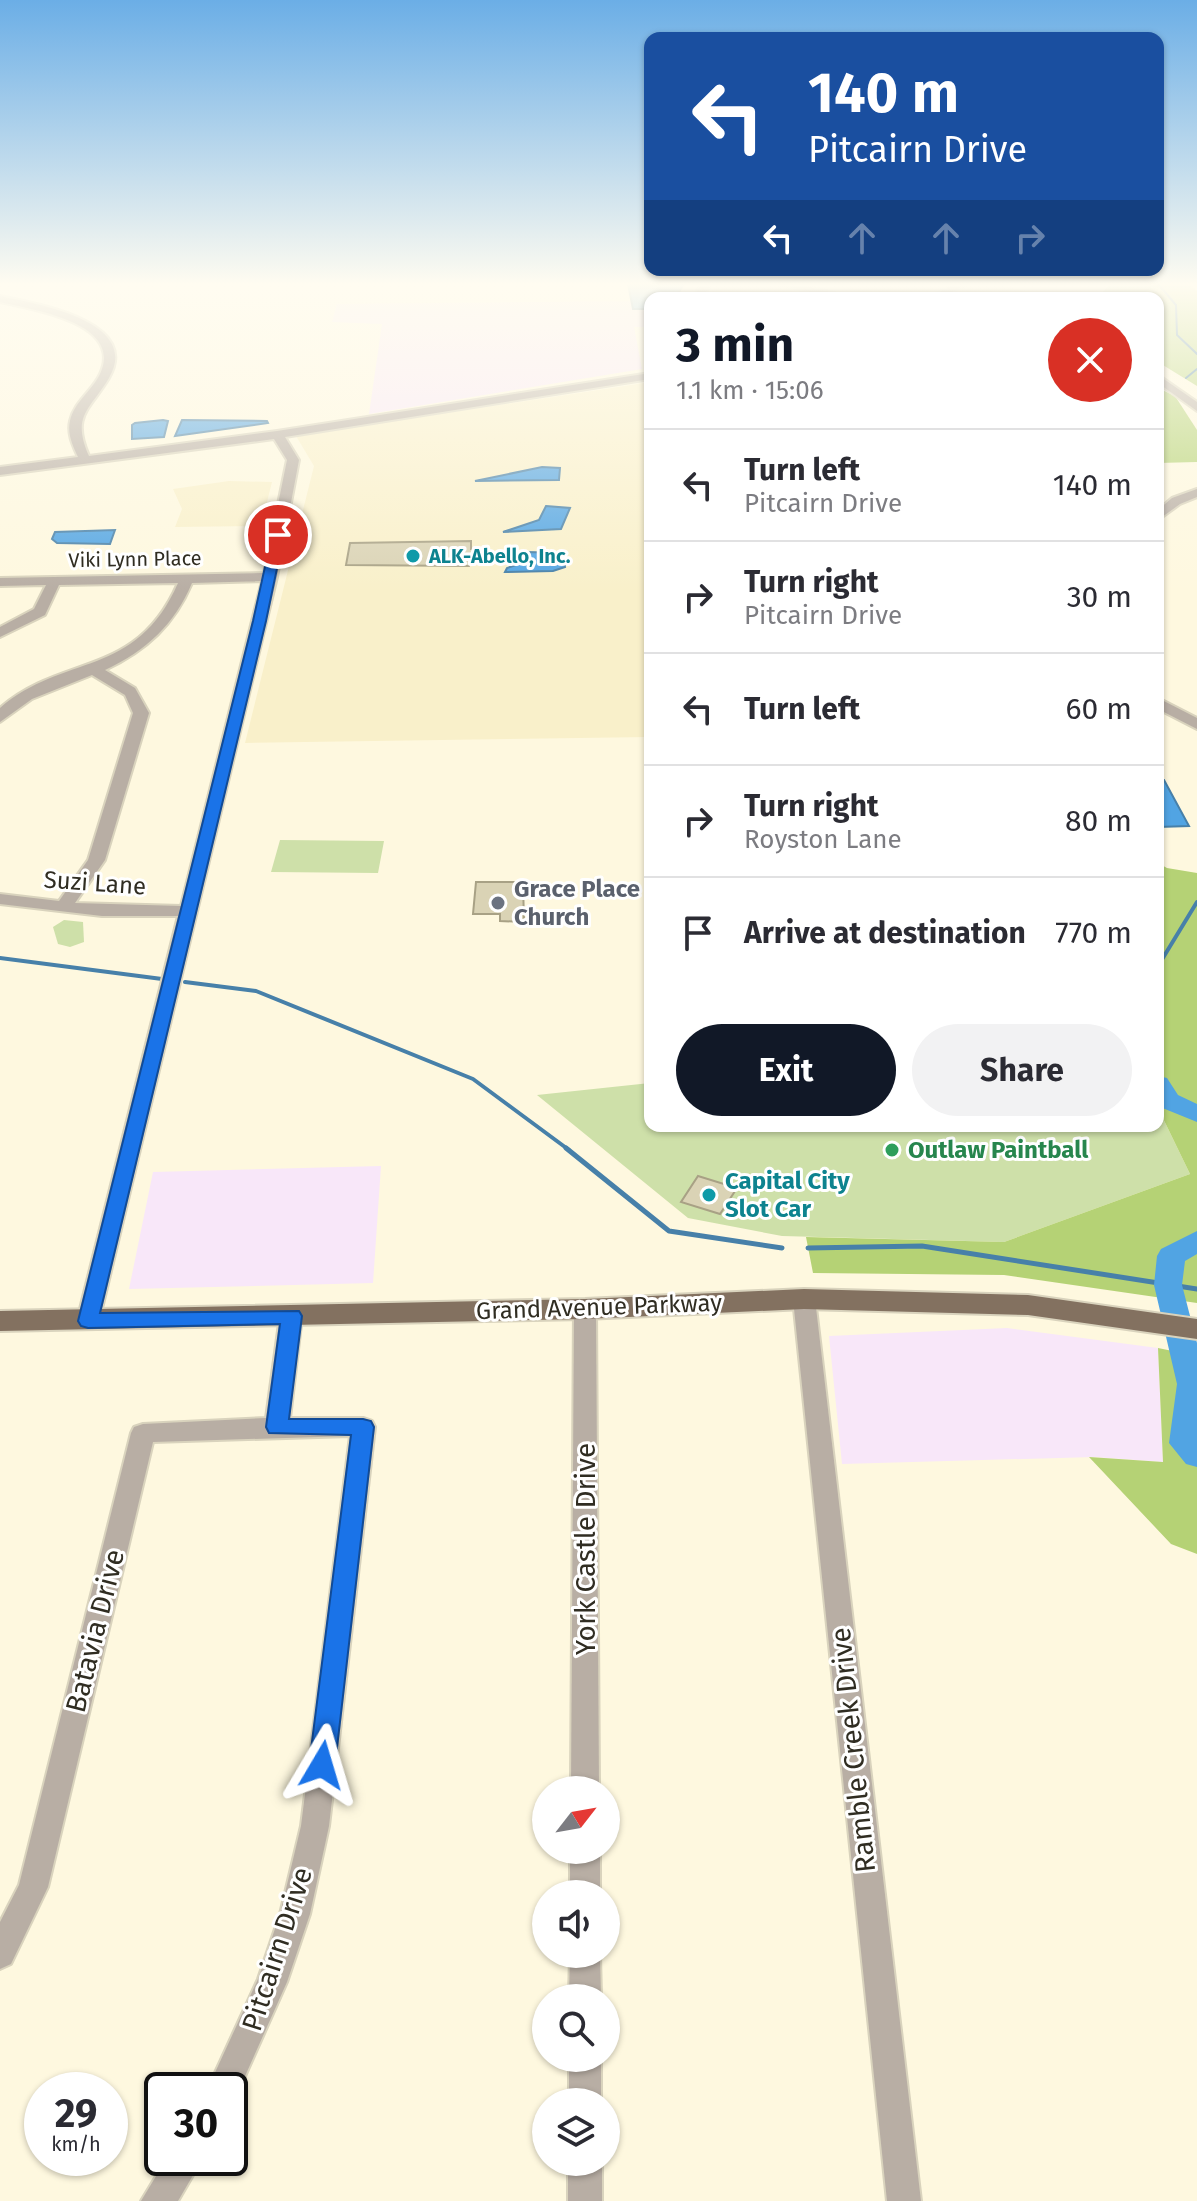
<!DOCTYPE html>
<html lang="en">
<head>
<meta charset="utf-8">
<style>
  :root { --surface:#fff; --page:#f2f2f3; --text:#2b2b33; --muted:#7c7c81; --line:#e1e1e2; --accent:#111827 }
  body { margin:0; font-family:"Fira Sans",sans-serif; background:var(--page); color:var(--text); height:100vh; display:flex; flex-direction:column; font-size:30px; white-space:nowrap }
  * { box-sizing:border-box; margin:0 }
  p { font-size:26px; color:var(--muted) }
  .icon { flex:none; width:44px; height:44px; fill:none; stroke:currentColor; stroke-width:2; stroke-linecap:round; stroke-linejoin:round }
  .map { position:relative; flex:1; overflow:hidden }
  .drawer { position:absolute; left:644px; top:292px; width:520px; height:840px; display:flex; flex-direction:column; background:var(--surface); border-radius:16px; box-shadow:0 2px 6px #0004 }
  .drawer>* { flex:none }
  .hud { position:absolute; left:644px; top:32px; width:520px; height:244px; border-radius:16px; box-shadow:0 2px 6px #0004; background:#1a4fa0; color:#fff; overflow:hidden }
  .needle { width:52px; rotate:59deg }
  .tools { position:absolute; left:532px; top:1776px; display:grid; gap:16px }
  .tools a { display:grid; place-items:center; width:88px; height:88px; border-radius:50%; background:var(--surface); box-shadow:0 2px 6px #0004; font-size:40px }
  .speed { position:absolute; left:24px; top:2072px; display:flex; gap:16px; font-size:40px; font-weight:700; text-align:center }
  .speed>* { display:grid; place-content:center; width:104px; height:104px; border-radius:50%; background:var(--surface); box-shadow:0 2px 6px #0004; line-height:1 }
  .speed small { font-size:20px; font-weight:400 }
  .speed .limit { border:4px solid #111; border-radius:12px; background:#fff; color:#111 }
  .pin { position:absolute; display:grid; place-items:center; width:68px; height:68px; color:#fff; margin:-34px; border:4px solid #fff; border-radius:50%; box-shadow:0 2px 8px #0007 }
  .me { position:absolute; width:88px; margin:-44px; rotate:7deg; stroke-linejoin:round; filter:drop-shadow(0 0 6px #0008) }
  .turn { display:flex; align-items:center; gap:28px; height:168px; padding:0 32px; font-size:36px }
  .turn .icon { width:104px; height:104px; stroke-width:2.5 }
  .turn b { display:block; font-size:56px; line-height:68px }
  .lanes { display:flex; align-items:center; height:76px; padding:0 32px; background:#0003; justify-content:center; gap:40px; direction:ltr }
  .lanes .off { opacity:.35 }
  .round { display:grid; place-items:center; flex:none; width:84px; height:84px; border-radius:42px; background:var(--page) }
  .head { display:flex; align-items:center; justify-content:space-between; height:136px; padding:0 32px }
  h1 { font-size:48px; font-weight:700; line-height:60px; color:var(--accent) }
  .action { display:flex; gap:16px; margin-top:auto; padding:16px 32px }
  .action a { flex:1; height:92px; border-radius:48px; background:var(--accent); color:#fff; font-size:32px; font-weight:700; line-height:92px; text-align:center }
  .action a+a { background:var(--page); color:var(--text) }
  ul { padding:0; list-style:none }
  li { display:flex; align-items:center; gap:24px; height:112px; padding:0 32px; border-top:2px solid var(--line) }
  li div { flex:1 }
  li b { display:block; font-size:30px }
  li em { font-style:normal }
  .map>svg:first-child { display:block }
  .commercial { fill:#f8e7f9 }
  .built { fill:#f9f0ca }
  .green { fill:#cee0a9 }
  .forest { fill:#b5d275 }
  .water { fill:#51a4e3; stroke:#4780a9; stroke-width:2 }
  .lines { fill:none; stroke-linecap:round; stroke-linejoin:round }
  .stream-far2 { stroke:#4780a9; stroke-width:2 }
  .stream-far1 { stroke:#4780a9; stroke-width:4 }
  .stream { stroke:#4780a9; stroke-width:5 }
  .river { fill:#51a4e3; fill-rule:evenodd }
  .building { fill:#dad3b5; stroke:#a8a185; stroke-width:2 }
  .minor-casing { stroke:#d9d3bd; stroke-width:4 }
  .major-casing { stroke:#d9d3bd; stroke-width:4 }
  .minor { fill:#b8aea4; fill-rule:evenodd }
  .major { fill:#837160; fill-rule:evenodd }
  .route { fill:#1a73e8; stroke:#114b97; stroke-width:2 }
  .culture-dot { fill:#0f9aa8; stroke:#fff; stroke-width:3 }
  .worship-dot { fill:#6b7280; stroke:#fff; stroke-width:3 }
  .leisure-dot { fill:#2e9e5b; stroke:#fff; stroke-width:3 }
  .labels { text-anchor:middle; dominant-baseline:central; stroke-width:6; stroke-linejoin:round; paint-order:stroke }
  .far-culture-label { font-size:20px; font-weight:bold; fill:#0d838f; stroke:#fff; text-anchor:start }
  .far-street-label { font-size:20px; fill:#302d22; stroke:#fff }
  .street-label { font-size:24px; fill:#302d22; stroke:#fff }
  .worship-label { font-size:24px; font-weight:bold; fill:#5b616d; stroke:#fff; text-anchor:start }
  .leisure-label { font-size:24px; font-weight:bold; fill:#27864d; stroke:#fff; text-anchor:start }
  .culture-label { font-size:24px; font-weight:bold; fill:#0d838f; stroke:#fff; text-anchor:start }
  .near-street-label { font-size:28px; fill:#302d22; stroke:#fff }
</style>
</head>
<body>
<div class="map">
<svg width="1197" height="2201" viewBox="0 0 1197 2201">
  <rect width="100%" height="100%" fill="#fef8df"/>
  <!-- commercial -->
  <g class="commercial">
    <path d="M631 301 633 309 650 308V327H634L642 369 369 414 382 324 332 322 337 304Z"/>
    <path d="M381 1166 373 1283 129 1289 153 1172Z"/>
    <path d="M1007 1328 1158 1348 1163 1462 1094 1457 842 1464 829 1336Z"/>
  </g>
  <!-- built -->
  <g class="built">
    <path d="M717 284H772L836 298H709Z"/>
    <path d="M823 284H992L1063 298H890Z"/>
    <path d="M650 382V737L245 743 314 466 296 436Z"/>
    <path d="M229 481 272 482 261 526 175 527 182 509 173 489Z"/>
  </g>
  <!-- green -->
  <g class="green">
    <path d="M280 840 384 841 378 873 271 872Z"/>
    <path d="M64 920 83 922 84 942 70 947 58 944 53 927Z"/>
    <path d="M650 1083V1126H1158V1108L1190 1174 1004 1242 782 1236 688 1218 537 1095Z"/>
  </g>
  <!-- forest -->
  <g class="forest">
    <path d="M1110 284H1188L1197 291V386L1158 362V298H1098Z"/>
    <path d="M1158 388 1175 396 1197 430V462L1158 463Z"/>
    <path d="M1158 863 1167 868 1197 873V1303L1004 1275 813 1273 806 1237 1004 1242 1190 1174 1158 1108Z"/>
    <path d="M1158 1348 1197 1356V1554L1171 1544 1089 1457 1163 1462Z"/>
  </g>
  <!-- water -->
  <g class="water">
    <path d="M628 284H684L675 298H650V309H633Z"/>
    <path d="M163 420 168 421 164 437 132 439V425L135 423Z"/>
    <path d="M182 420 267 421 268 423 175 436Z"/>
    <path d="M542 467 560 468 559 480 475 481Z"/>
    <path d="M546 506 570 508 561 529 503 532 539 520Z"/>
    <path d="M115 530 110 544 57 543 52 539 55 532Z"/>
    <path d="M527 552 563 553 565 567 553 571 505 572 507 568 528 561 530 555Z"/>
    <path d="M1158 780H1164L1189 826 1158 827Z"/>
  </g>
  <g class="lines">
    <!-- stream-far2 -->
    <g class="stream-far2">
      <path d="M1158 284 1176 305 1177 335 1197 354"/>
      <path d="M1186 378 1197 369"/>
    </g>
    <!-- stream-far1 -->
    <g class="stream-far1">
      <path d="M0 958 162 979"/>
      <path d="M1158 966 1197 902"/>
      <path d="M185 982 256 991 473 1079 569 1150"/>
    </g>
    <!-- stream -->
    <g class="stream">
      <path d="M566 1148 669 1231 782 1248"/>
      <path d="M808 1248 922 1246 1197 1289"/>
    </g>
    <!-- river -->
    <g class="river">
      <path d="M1158 1076 1167 1078 1178 1095 1197 1104V1122L1160 1107Z"/>
      <path d="M1197 1231V1254L1185 1261 1182 1285 1197 1343V1467L1186 1464 1169 1443 1177 1384 1154 1285 1157 1256 1161 1249Z"/>
    </g>
  </g>
  <!-- building -->
  <g class="building">
    <path d="M471 541V549H478L477 563H470L469 566 346 565 350 543Z"/>
    <path d="M476 882H523L524 922 500 921V914H473Z"/>
    <path d="M698 1176 737 1188 720 1214 681 1202Z"/>
  </g>
  <g class="lines">
    <defs>
      <g id="minor">
        <path d="M701 284H711L703 298H693Z"/>
        <path d="M778 284H797L854 298H835Z"/>
        <path d="M954 284H966L942 298H929Z"/>
        <path d="M0 296C37 304 142 321 109 378 90 410 71 415 89 456L277 431 650 373V379L285 437 299 460 277 577 99 1321 96 1327H80L77 1321 178 916H102L0 904V894L59 901 88 860 133 713 125 695 92 675 32 699 0 722V708C63 653 136 679 178 583L59 585 45 615 0 637V627L34 609 46 585 0 586V578L264 573 287 460 274 439 0 475V467L78 457C73 446 67 434 70 421 74 402 92 391 100 374 124 323 34 310 0 302ZM262 581 181 906 75 903 105 860 149 713 135 688 105 670C147 650 174 625 192 583Z"/>
        <path d="M1158 375 1197 402V411L1158 383Z"/>
        <path d="M1197 489V497L1180 504 1158 520V510L1172 498Z"/>
        <path d="M1158 698 1197 718V729L1158 709Z"/>
        <path d="M804 1291 812 1293 815 1299 921 2201H887L793 1299 796 1293Z"/>
        <path d="M585 1301 593 1303 596 1309 599 1790H571L574 1309 577 1303Z"/>
        <path d="M291 1308 299 1310 302 1316 290 1418H363L372 1421 375 1427 329 1826 310 1914 287 1982 234 2101 230 2103V2090H207L258 1979 280 1914 301 1826 350 1436 153 1442 48 1887 11 1964 0 1969V1922L19 1885 131 1433 134 1427 143 1424 266 1418 280 1316 283 1310Z"/>
        <rect x="570" y="1850" width="30" height="44"/>
        <path d="M570 1954H600L601 1998H569Z"/>
        <rect x="569" y="2058" width="32" height="44"/>
        <path d="M167 2158H203L178 2201H141Z"/>
        <rect x="568" y="2162" width="34" height="39"/>
      </g>
      <path id="major" d="M804 1289 1028 1295 1197 1319V1339L1028 1315 804 1309 585 1319 0 1331V1311L585 1299Z"/>
    </defs>
    <!-- minor casing -->
    <use href="#minor" class="minor-casing"/>
    <!-- major casing -->
    <use href="#major" class="major-casing"/>
    <!-- minor -->
    <use href="#minor" class="minor"/>
    <!-- major -->
    <use href="#major" class="major"/>
  </g>
  <!-- sky -->
  <linearGradient id="sky" x2="0" y2="1"><stop stop-color="#6baee6"/><stop offset="0.48" stop-color="#fffcf1"/><stop offset="1" stop-color="#fffcf1" stop-opacity="0"/></linearGradient>
  <rect width="1197" height="592" fill="url(#sky)"/>
  <!-- route -->
  <path class="route" d="M278 531 284 535 266 621 100 1313 299 1311 302 1316 289 1419H363L371 1421 374 1427 335 1765 331 1773 322 1776 313 1773 309 1765 351 1435 269 1433 266 1427 280 1324 88 1328 81 1326 78 1321 253 621 272 535Z"/>
  <!-- markers -->
  <g class="culture-dot">
    <circle cx="413" cy="556" r="8"/>
    <circle cx="709" cy="1195" r="8"/>
  </g>
  <circle class="worship-dot" cx="498" cy="903" r="8"/>
  <circle class="leisure-dot" cx="892" cy="1150" r="8"/>
  <g class="labels">
    <!-- far-culture labels -->
    <g class="far-culture-label">
      <text x="429" y="556">ALK-Abello, Inc.</text>
    </g>
    <!-- far-street labels -->
    <g class="far-street-label">
      <text transform="translate(135 559) rotate(-1)">Viki Lynn Place</text>
    </g>
    <!-- street labels -->
    <g class="street-label">
      <text transform="translate(95 883) rotate(4)">Suzi Lane</text>
      <text transform="translate(599 1307) rotate(-2)">Grand Avenue Parkway</text>
    </g>
    <!-- worship labels -->
    <g class="worship-label">
      <text x="514" y="889">Grace Place<tspan x="514" dy="28">Church</tspan></text>
    </g>
    <!-- leisure labels -->
    <g class="leisure-label">
      <text x="908" y="1150">Outlaw Paintball</text>
    </g>
    <!-- culture labels -->
    <g class="culture-label">
      <text x="725" y="1181">Capital City<tspan x="725" dy="28">Slot Car</tspan></text>
    </g>
    <!-- near-street labels -->
    <g class="near-street-label">
      <text transform="translate(585 1549) rotate(-90)">York Castle Drive</text>
      <text transform="translate(95 1631) rotate(-76)">Batavia Drive</text>
      <text transform="translate(853 1750) rotate(-96)">Ramble Creek Drive</text>
      <text transform="translate(277 1949) rotate(-72)">Pitcairn Drive</text>
    </g>
  </g>
</svg>
<div class="tools">
<a><svg class="needle" viewBox="-14 -14 28 28"><path d="M0-13l5 13h-10z" fill="#e53935"/><path d="M0 13l5-13h-10z" fill="#7c7c81"/></svg></a>
<a><svg class="icon" aria-label="sound" viewBox="0 0 24 24"><path d="M4 9h4l5-4v14l-5-4H4zM17 9q2 3 0 6"/></svg></a>
<a><svg class="icon" aria-label="search" viewBox="0 0 24 24"><circle cx="10" cy="10" r="6"/><path d="M15 15l6 6"/></svg></a>
<a><svg class="icon" aria-label="layers" viewBox="0 0 24 24"><path d="M12 4l9 5-9 5-9-5zM3 14l9 5 9-5"/></svg></a>
</div>
<div class="speed"><div>29<small>km/h</small></div><div class="limit">30</div></div>
<div class="pin" style="left:278px;top:535px;background:#d93025"><svg class="icon" aria-label="arrive" viewBox="0 0 24 24"><path d="M6 21V4h12l-3 4 3 4H6"/></svg></div>
<svg class="me" style="left:322px;top:1765px" viewBox="-20 -20 40 40"><path d="M0-17L14 15 0 8-14 15z" fill="#1a73e8" stroke="#fff" stroke-width="4"/></svg>
<div class="hud">
<div class="turn"><svg class="icon" aria-label="left" viewBox="0 0 24 24"><path d="M17 20v-9H6M10 6l-5 5 5 5"/></svg><div><b>140 m</b>Pitcairn Drive</div></div>
<div class="lanes"><svg class="icon" aria-label="left" viewBox="0 0 24 24"><path d="M17 20v-9H6M10 6l-5 5 5 5"/></svg><svg class="icon off" aria-label="ahead" viewBox="0 0 24 24"><path d="M12 20V5M6 11l6-6 6 6"/></svg><svg class="icon off" aria-label="ahead" viewBox="0 0 24 24"><path d="M12 20V5M6 11l6-6 6 6"/></svg><svg class="icon off" aria-label="right" viewBox="0 0 24 24"><path d="M7 20v-9h11M14 6l5 5-5 5"/></svg></div>
</div>
<section class="drawer">
<div class="head"><div><h1>3 min</h1><p>1.1 km · 15:06</p></div><a class="round" style="background:#d93025;color:#fff"><svg class="icon" aria-label="close" viewBox="0 0 24 24"><path d="M6 6l12 12M18 6L6 18"/></svg></a></div>
<ul>
<li><svg class="icon" aria-label="left" viewBox="0 0 24 24"><path d="M17 20v-9H6M10 6l-5 5 5 5"/></svg><div><b>Turn left</b><p>Pitcairn Drive</p></div><em>140 m</em></li>
<li><svg class="icon" aria-label="right" viewBox="0 0 24 24"><path d="M7 20v-9h11M14 6l5 5-5 5"/></svg><div><b>Turn right</b><p>Pitcairn Drive</p></div><em>30 m</em></li>
<li><svg class="icon" aria-label="left" viewBox="0 0 24 24"><path d="M17 20v-9H6M10 6l-5 5 5 5"/></svg><div><b>Turn left</b></div><em>60 m</em></li>
<li><svg class="icon" aria-label="right" viewBox="0 0 24 24"><path d="M7 20v-9h11M14 6l5 5-5 5"/></svg><div><b>Turn right</b><p>Royston Lane</p></div><em>80 m</em></li>
<li><svg class="icon" aria-label="arrive" viewBox="0 0 24 24"><path d="M6 21V4h12l-3 4 3 4H6"/></svg><div><b>Arrive at destination</b></div><em>770 m</em></li>
</ul>
<div class="action"><a>Exit</a><a>Share</a></div>
</section>
</div>
</body>
</html>
